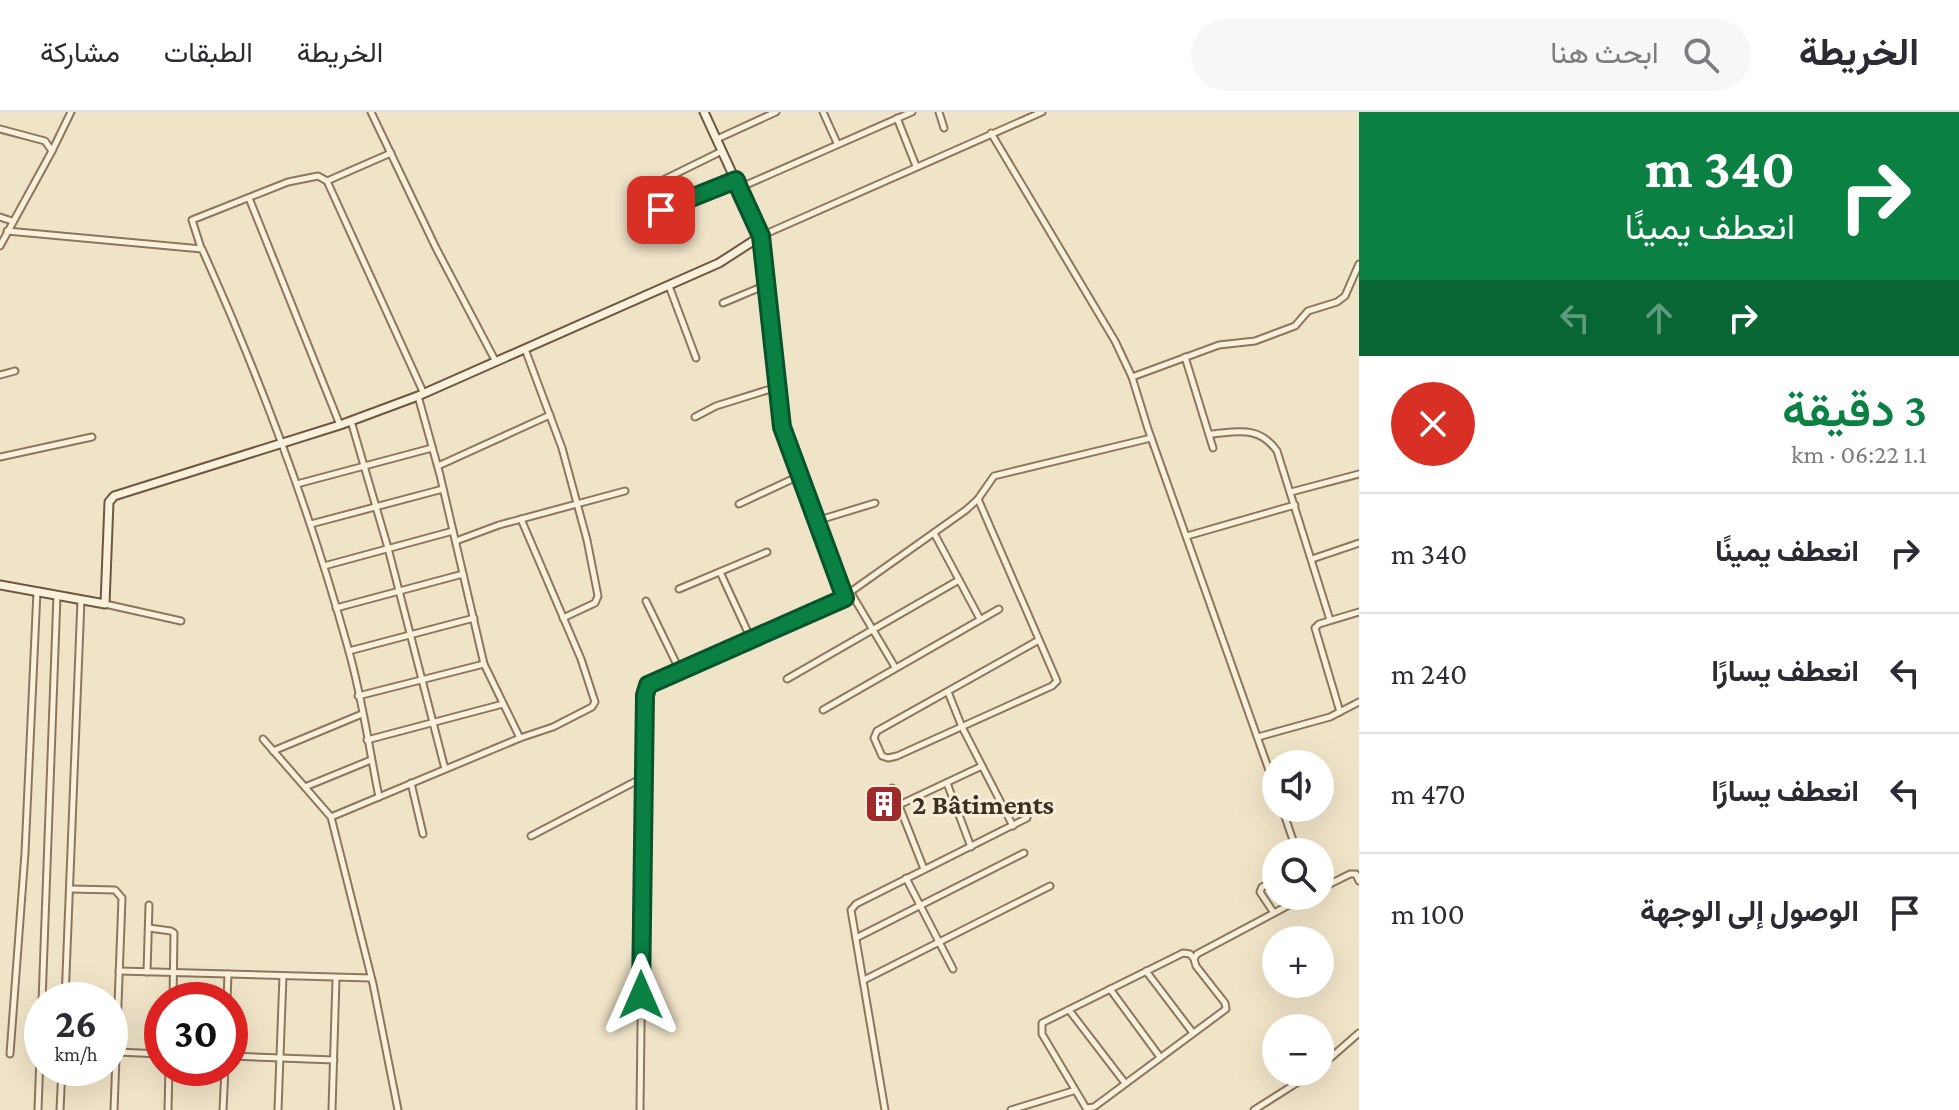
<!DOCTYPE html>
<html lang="ar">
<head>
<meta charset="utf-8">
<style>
  :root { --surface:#fff; --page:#f7f7f7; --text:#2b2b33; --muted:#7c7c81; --line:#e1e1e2; --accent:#0b8043 }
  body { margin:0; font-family:"Crimson Pro",Vazirmatn,serif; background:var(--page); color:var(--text); direction:rtl; height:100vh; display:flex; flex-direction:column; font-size:30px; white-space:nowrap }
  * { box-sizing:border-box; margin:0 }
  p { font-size:26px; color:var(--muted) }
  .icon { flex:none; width:44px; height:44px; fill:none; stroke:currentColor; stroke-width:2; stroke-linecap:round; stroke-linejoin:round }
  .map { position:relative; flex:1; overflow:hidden; direction:ltr }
  .panel { display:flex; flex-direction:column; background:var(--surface); width:600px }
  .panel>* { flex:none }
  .top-card { background:#0b8043; color:#fff; overflow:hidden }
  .fabs { position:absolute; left:1262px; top:638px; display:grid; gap:16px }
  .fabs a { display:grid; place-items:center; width:72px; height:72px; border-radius:50%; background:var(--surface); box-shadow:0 8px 32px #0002; font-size:40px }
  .speed { position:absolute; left:24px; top:870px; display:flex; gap:16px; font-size:40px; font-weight:700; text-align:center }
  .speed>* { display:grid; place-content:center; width:104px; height:104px; border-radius:50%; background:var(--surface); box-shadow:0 8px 32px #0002; line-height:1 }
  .speed small { font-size:20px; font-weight:400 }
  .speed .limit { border:12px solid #d22; background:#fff; color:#111 }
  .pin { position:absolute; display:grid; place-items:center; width:68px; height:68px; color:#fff; margin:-34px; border-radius:16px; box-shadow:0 4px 12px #0006 }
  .me { position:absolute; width:88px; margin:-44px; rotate:0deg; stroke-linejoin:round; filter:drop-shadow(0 0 6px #0008) }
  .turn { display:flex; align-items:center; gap:28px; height:168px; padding:0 32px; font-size:36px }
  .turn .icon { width:104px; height:104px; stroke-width:2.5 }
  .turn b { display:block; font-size:56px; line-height:68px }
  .lanes { display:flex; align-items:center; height:76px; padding:0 32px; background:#0003; justify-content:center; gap:40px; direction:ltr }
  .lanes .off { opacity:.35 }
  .round { display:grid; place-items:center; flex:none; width:84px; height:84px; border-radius:42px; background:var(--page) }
  .head { display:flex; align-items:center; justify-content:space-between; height:136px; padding:0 32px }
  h1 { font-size:48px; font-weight:600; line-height:60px; color:var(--accent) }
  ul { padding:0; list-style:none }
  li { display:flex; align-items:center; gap:24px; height:120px; padding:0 32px; border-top:2px solid var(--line) }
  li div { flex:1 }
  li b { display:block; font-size:30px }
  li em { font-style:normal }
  header { display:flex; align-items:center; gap:48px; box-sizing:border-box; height:112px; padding:0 40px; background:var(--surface); border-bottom:2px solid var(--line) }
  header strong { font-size:38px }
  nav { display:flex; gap:44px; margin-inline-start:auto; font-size:28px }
  .search { width:560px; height:72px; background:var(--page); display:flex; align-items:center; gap:20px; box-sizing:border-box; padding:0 28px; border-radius:44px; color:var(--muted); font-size:30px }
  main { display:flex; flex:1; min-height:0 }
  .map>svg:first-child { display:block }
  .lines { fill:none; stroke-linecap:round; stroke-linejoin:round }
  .street-casing { stroke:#8d765c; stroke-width:9 }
  .secondary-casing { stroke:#6f573f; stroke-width:11 }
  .street { stroke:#faf1dc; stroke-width:5 }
  .secondary { stroke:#faf1dc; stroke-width:7 }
  .route-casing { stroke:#07532c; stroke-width:20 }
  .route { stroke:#0b8043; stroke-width:14 }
  .labels { text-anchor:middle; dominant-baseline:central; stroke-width:6; stroke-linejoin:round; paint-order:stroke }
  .poi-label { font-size:28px; font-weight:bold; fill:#3d2e20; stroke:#f7eed8; text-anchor:start }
</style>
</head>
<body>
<header>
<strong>الخريطة</strong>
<div class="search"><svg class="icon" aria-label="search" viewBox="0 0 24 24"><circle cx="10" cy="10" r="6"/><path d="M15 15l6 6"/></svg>ابحث هنا</div>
<nav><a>الخريطة</a><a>الطبقات</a><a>مشاركة</a></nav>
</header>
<main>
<section class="panel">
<div class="top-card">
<div class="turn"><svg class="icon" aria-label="right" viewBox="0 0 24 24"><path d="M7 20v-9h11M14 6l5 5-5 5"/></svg><div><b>340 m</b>انعطف يمينًا</div></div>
<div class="lanes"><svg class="icon off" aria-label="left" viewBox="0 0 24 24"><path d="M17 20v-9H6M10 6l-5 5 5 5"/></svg><svg class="icon off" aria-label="ahead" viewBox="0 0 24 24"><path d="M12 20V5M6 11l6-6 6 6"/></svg><svg class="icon" aria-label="right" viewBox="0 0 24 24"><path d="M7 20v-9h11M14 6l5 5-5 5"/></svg></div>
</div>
<div class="head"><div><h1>3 دقيقة</h1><p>1.1 km · 06:22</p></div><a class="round" style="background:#d93025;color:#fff"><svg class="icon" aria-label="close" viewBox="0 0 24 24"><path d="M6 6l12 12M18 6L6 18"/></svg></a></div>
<ul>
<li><svg class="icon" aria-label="right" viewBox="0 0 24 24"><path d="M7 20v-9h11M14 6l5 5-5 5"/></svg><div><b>انعطف يمينًا</b></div><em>340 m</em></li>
<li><svg class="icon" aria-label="left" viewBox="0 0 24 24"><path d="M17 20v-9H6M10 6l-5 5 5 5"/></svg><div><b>انعطف يسارًا</b></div><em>240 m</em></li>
<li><svg class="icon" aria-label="left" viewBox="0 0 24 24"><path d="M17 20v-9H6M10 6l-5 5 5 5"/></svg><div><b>انعطف يسارًا</b></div><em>470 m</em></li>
<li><svg class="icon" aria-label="arrive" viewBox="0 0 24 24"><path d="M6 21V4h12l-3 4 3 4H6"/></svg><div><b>الوصول إلى الوجهة</b></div><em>100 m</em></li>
</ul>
</section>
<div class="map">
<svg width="1359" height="998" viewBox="0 0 1359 998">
  <rect width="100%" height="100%" fill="#f0e4c8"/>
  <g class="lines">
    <defs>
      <g id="street">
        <path d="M371 0 436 136 496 250"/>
        <path d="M823 0 837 31"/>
        <path d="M939 0 944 16"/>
        <path d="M897 6 916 54"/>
        <path d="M0 17 45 29 52 39 0 134"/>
        <path d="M991 21 1115 229 1132 265 1148 317 1276 678"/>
        <path d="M717 27 776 0"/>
        <path d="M52 39 71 0"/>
        <path d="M722 39 655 72 650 79 661 98 735 68"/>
        <path d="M327 69 424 282"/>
        <path d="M739 76 912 0"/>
        <path d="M249 86 340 313"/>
        <path d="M0 105 12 109"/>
        <path d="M7 119 202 137C260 266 310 399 348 536 362 584 369 636 379 685"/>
        <path d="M201 136 192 108 288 70 318 64 327 69 391 41"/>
        <path d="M669 174 696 246"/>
        <path d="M723 191 766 173"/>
        <path d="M525 237 562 336 587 428 598 484 595 491 563 506"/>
        <path d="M1185 245 1213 336"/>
        <path d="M0 263 15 259"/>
        <path d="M1132 265 1219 233 1255 229 1295 214 1308 199 1337 190 1345 184 1359 152"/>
        <path d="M418 284 440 363 484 552 520 626"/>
        <path d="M695 305 716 294 777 275"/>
        <path d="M351 309 388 436 445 657"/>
        <path d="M1210 322C1237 320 1259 313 1277 339L1330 508"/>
        <path d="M0 345 92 325"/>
        <path d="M438 354 550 303"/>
        <path d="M297 372 432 336"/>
        <path d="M1291 380 1359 362"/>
        <path d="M978 387 1057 569 1052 574 897 644 888 646 882 644 874 626 877 619 1039 528"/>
        <path d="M739 392 799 364"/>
        <path d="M816 409 875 391"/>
        <path d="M311 412 443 377"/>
        <path d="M934 421 980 507"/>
        <path d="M1187 424 1295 393"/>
        <path d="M456 429 499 413 625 379"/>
        <path d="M1312 447 1359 431"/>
        <path d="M324 454 453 419"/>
        <path d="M720 460 751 527"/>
        <path d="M679 477 767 440"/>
        <path d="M851 481 895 555"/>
        <path d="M845 486 782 315 761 124 1042 0"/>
        <path d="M646 489 679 557"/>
        <path d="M105 492 181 509"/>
        <path d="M336 496 463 462"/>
        <path d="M349 539 474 506"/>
        <path d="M787 567 959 468"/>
        <path d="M948 580 962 615 1013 714"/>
        <path d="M358 584 484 552"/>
        <path d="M823 598 999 497"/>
        <path d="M1340 600 1315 516 1319 512 1359 500"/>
        <path d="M1258 625 1330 605 1359 590"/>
        <path d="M263 627 331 705 373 872 398 998"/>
        <path d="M367 628 503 592"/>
        <path d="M273 639 362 602"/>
        <path d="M411 671 423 722"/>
        <path d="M947 671 971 735"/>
        <path d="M305 675 371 648"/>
        <path d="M892 676 924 757"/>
        <path d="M899 693 982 654"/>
        <path d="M1282 696 1297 740"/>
        <path d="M331 705 520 626 553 615 592 595 595 590 581 547 521 407"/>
        <path d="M531 724 642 666"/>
        <path d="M906 766 953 857"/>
        <path d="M71 777 115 778 122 786 114 998"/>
        <path d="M1320 777 1350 762H1356L1359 769"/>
        <path d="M1274 801 1260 780 1262 775 1276 768"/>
        <path d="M149 816 171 819 174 821 173 888"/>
        <path d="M856 826 1024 741"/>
        <path d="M1194 847 1190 842 1183 841 1042 911V922L1086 996 1094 995 1226 897 1225 891 1196 854 1194 847 1197 842 1306 784"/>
        <path d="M119 859 371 866"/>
        <path d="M1146 859 1193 921"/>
        <path d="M147 860 149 793"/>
        <path d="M864 868 1050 774"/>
        <path d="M1110 877 1160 945"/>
        <path d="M65 888 81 488"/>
        <path d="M227 888 228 862"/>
        <path d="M1069 898 1125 971"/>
        <path d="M117 940 162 942"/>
        <path d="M10 942 25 741 37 479"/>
        <path d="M230 944 334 948"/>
        <path d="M1320 955 1359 921"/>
        <path d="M38 998 57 483"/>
        <path d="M60 998 62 956"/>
        <path d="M168 998 169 956"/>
        <path d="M223 998 225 956"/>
        <path d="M278 998 283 864"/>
        <path d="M332 998 336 867"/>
        <path d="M640 998 645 583 648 573 679 557 832 493 966 398 978 387 994 364 1151 326"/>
        <path d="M885 998 851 798 856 792 1027 706"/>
        <path d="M1011 998 1073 979"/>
        <path d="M1254 998 1314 960"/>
      </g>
      <path id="secondary" d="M0 473 105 492 109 390 114 384 340 313 418 284 719 151 761 124 704 0"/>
    </defs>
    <!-- street casing -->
    <use href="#street" class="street-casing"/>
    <!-- secondary casing -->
    <use href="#secondary" class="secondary-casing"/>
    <!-- street -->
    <use href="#street" class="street"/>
    <!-- secondary -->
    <use href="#secondary" class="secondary"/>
  </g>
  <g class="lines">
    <defs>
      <path id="route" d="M641 883 645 583 648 573 845 486 782 315 761 124 739 76 736 68 661 98"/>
    </defs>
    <!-- route casing -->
    <use href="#route" class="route-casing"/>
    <!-- route -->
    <use href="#route" class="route"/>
  </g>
  <!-- icons -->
  <defs>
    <symbol id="building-square" viewBox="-11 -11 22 22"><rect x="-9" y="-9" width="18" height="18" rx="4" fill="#9e2a2b" stroke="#f7eed8"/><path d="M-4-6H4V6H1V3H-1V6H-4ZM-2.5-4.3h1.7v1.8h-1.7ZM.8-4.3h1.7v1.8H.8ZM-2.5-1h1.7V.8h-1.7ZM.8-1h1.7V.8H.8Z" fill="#fff"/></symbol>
  </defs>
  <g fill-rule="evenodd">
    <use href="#building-square" x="862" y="670" width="44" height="44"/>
  </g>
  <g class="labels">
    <!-- poi labels -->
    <g class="poi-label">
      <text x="912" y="692">2 Bâtiments</text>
    </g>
  </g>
</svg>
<div class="fabs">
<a><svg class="icon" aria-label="sound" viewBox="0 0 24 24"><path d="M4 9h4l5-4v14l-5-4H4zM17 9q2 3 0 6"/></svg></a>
<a><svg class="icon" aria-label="search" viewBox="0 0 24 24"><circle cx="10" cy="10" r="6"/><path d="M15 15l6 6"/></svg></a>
<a>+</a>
<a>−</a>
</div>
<div class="speed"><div>26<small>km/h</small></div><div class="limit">30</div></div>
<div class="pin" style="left:661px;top:98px;background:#d93025"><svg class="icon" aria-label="arrive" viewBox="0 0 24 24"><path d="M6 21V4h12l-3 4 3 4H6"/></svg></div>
<svg class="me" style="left:641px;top:883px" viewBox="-20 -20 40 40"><path d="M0-17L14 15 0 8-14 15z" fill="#0b8043" stroke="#fff" stroke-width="4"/></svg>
</div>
</main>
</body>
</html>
